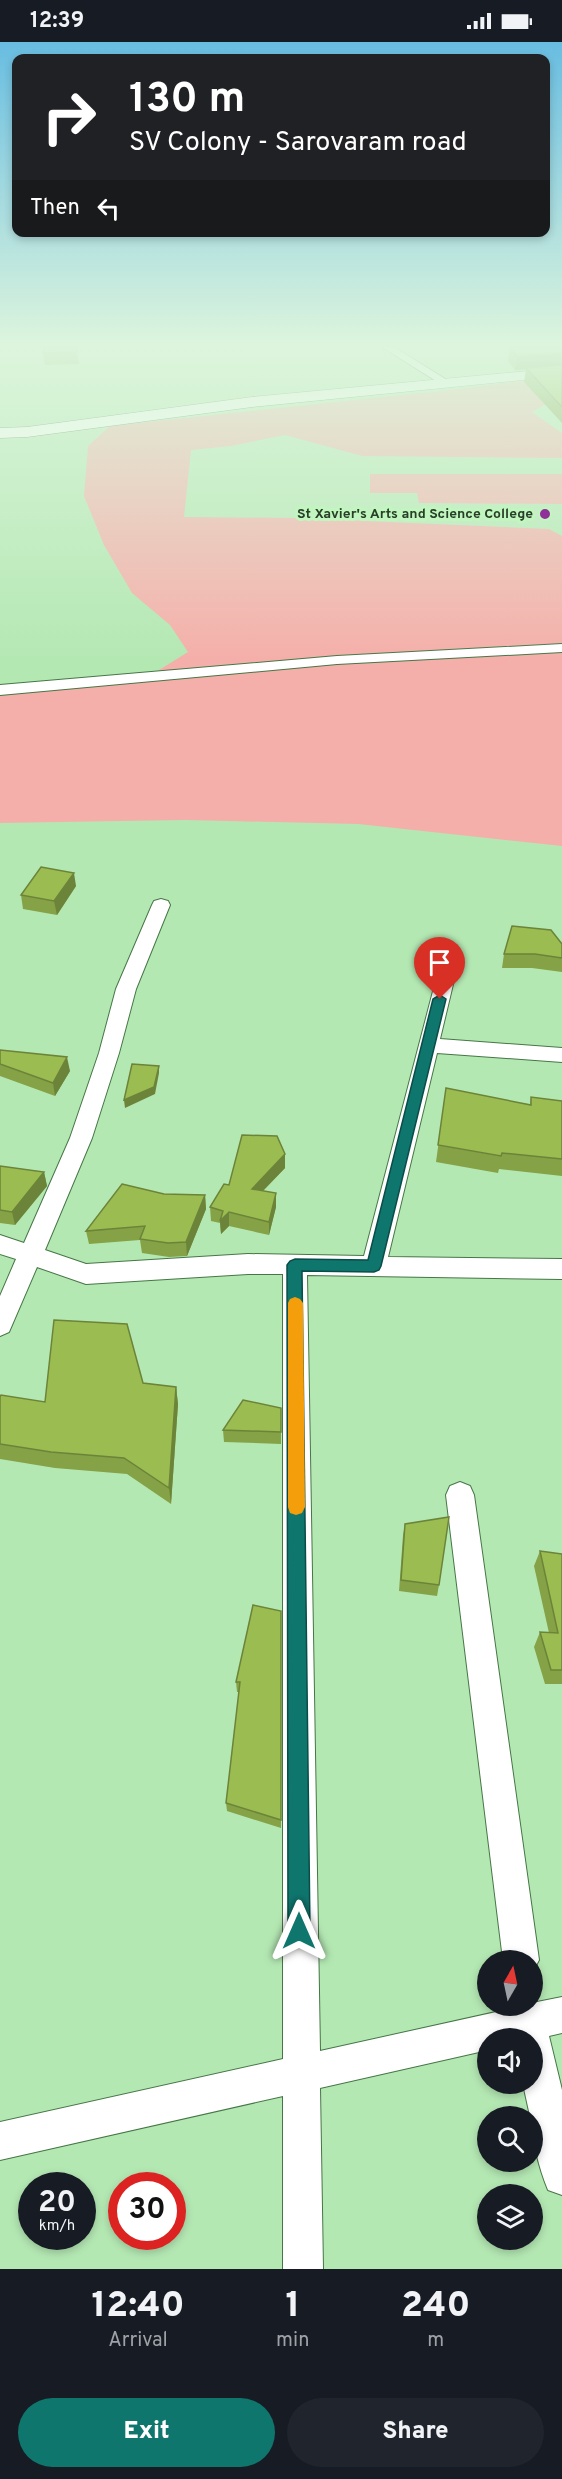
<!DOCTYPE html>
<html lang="en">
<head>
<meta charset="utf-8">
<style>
  :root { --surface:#171b24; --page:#20242c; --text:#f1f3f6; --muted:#9ea1a6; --accent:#0f766e }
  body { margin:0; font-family:Overpass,sans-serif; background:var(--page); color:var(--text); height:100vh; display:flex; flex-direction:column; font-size:22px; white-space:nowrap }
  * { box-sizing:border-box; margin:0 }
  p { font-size:20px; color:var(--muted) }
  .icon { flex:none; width:33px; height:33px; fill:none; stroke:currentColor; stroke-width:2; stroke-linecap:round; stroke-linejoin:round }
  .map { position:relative; height:2227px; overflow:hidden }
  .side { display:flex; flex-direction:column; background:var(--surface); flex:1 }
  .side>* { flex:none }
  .top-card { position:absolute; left:12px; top:12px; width:538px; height:183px; border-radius:12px; box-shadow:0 3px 9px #0003; background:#202124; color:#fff; overflow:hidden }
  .needle { width:39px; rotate:9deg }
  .buttons { position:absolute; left:477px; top:1908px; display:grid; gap:12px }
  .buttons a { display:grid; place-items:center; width:66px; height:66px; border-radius:50%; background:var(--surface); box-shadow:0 3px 9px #0003; font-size:30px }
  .speed { position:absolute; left:18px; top:2130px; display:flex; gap:12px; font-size:30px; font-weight:700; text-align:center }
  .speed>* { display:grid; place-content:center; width:78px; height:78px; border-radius:50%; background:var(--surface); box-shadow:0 3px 9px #0003; line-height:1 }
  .speed small { font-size:15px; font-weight:400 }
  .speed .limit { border:9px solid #d22; background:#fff; color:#111 }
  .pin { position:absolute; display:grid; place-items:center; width:51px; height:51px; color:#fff; margin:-62px -26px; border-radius:50% 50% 50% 0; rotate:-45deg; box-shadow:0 0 6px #0007 }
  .pin .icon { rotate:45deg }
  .me { position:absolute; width:66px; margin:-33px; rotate:0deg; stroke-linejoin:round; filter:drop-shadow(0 0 4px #0008) }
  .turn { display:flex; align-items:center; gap:21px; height:126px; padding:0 18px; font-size:27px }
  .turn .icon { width:78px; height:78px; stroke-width:2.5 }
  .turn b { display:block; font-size:42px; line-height:51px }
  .then { display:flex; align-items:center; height:57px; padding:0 18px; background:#0003; gap:12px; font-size:22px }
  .eta { display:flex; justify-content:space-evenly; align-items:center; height:102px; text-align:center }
  .eta b { font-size:36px; font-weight:800; line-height:42px }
  .cta { display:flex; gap:12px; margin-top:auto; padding:12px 18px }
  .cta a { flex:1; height:69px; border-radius:36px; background:var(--accent); color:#fff; font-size:24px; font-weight:800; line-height:69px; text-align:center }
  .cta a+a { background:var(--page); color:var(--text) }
  .status { display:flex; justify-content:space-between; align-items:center; height:42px; padding:0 30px; background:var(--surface); direction:ltr }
  .status svg { height:16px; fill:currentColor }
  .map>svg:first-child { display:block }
  .green { fill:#f5afaa }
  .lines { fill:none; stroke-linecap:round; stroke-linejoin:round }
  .street-casing { stroke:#467646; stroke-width:2 }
  .secondary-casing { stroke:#467646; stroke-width:1 }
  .street { fill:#fff; fill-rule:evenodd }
  .secondary { fill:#fff; fill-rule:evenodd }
  .wall { fill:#85a246 }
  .shaded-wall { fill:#6c8439 }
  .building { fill:#9bbc51; stroke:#6c8439; stroke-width:1.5 }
  .route { fill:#0f766e; stroke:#0a4d48; stroke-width:1.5 }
  .slow { fill:#f59e0b }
  .poi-dot { fill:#903099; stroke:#c1f6bf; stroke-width:2 }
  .labels { text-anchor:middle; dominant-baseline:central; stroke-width:6; stroke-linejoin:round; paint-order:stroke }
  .far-poi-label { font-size:14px; font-weight:bold; fill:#293e29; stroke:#c1f6bf; text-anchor:end }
</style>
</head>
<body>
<div class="status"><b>12:39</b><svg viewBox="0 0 49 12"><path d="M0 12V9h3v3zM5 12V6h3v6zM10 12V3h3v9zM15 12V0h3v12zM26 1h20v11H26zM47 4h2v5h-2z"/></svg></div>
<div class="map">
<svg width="562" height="2227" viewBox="0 0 562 2227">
  <rect width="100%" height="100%" fill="#b4e8b3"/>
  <!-- green -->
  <g class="green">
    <path d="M541 336 551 359 532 370 562 391V416L362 414 285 393 231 404 191 408 184 475 297 476 549 487 562 494V804L358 782 186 778 0 781V648L151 633 188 610 170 583 132 551 104 503 84 454 88 404 110 384 459 347Z"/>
    <path d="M370 432H562V462L419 461 417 451H370Z"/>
  </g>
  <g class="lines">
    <defs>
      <g id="street">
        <path d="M382 305H394L450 340 441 342Z"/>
        <path d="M562 602V610L337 622 0 653V643L337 614Z"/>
        <path d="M161 857 168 859 170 863 136 947 119 1011 92 1096 45 1208 86 1222 248 1212 364 1214 438 930 445 928 452 930 455 934 440 997 562 1006V1020L437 1011 388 1215 562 1217V1237L307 1233 320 2009 523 1964H532V1961L562 1955V1991L549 1994 562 2048V2153L548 2148C539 2126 532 2099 532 2074H530L523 2042H532V1996H488V2008L320 2046 323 2227H283V2054L0 2118V2080L283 2017V1232H248L86 1242 37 1225 9 1290 0 1294V1254L16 1217 0 1212V1193L24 1201 70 1096 99 1011 116 947 152 863 154 859Z"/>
        <path d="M460 1440 470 1444 474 1453 539 1918 532 1931V1918H503L446 1453 450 1444Z"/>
      </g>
      <path id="secondary" d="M562 326V334L252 365 27 395 0 396V386L27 385 252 355Z"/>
    </defs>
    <!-- street casing -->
    <use href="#street" class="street-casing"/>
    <!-- secondary casing -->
    <use href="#secondary" class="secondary-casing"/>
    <!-- street -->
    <use href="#street" class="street"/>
    <!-- secondary -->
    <use href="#secondary" class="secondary"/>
  </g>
  <!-- wall -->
  <g class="wall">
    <path d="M76 305 79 322 45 323 43 311Z"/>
    <path d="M510 305H562V381L524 340 526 327 515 328 508 319Z"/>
    <path d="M76 844 57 873 23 867 21 853Z"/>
    <path d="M562 902V930L532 926H502L504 912Z"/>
    <path d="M0 1008 70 1029 55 1054 0 1034Z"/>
    <path d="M446 1046 530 1063 531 1055 562 1059V1134L499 1127 498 1131 436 1120Z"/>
    <path d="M285 1112V1126L263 1149 276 1151V1165L269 1193 229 1184 221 1192 220 1181 211 1179 210 1165Z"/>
    <path d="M0 1124 44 1130 47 1144 15 1183 0 1181Z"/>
    <path d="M164 1152 205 1153 206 1167 187 1214 169 1215 142 1211 140 1198 89 1202 86 1189Z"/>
    <path d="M143 1341 176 1345 178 1362 171 1462 127 1432 55 1426 0 1417V1355L45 1360Z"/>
    <path d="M281 1366V1402L224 1400 223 1388Z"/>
    <path d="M405 1482 439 1543 437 1554 399 1549 403 1493Z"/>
    <path d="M540 1509 562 1512V1642H545L534 1605 540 1590 549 1591 534 1524Z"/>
    <path d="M281 1569V1786L227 1769 226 1761 239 1650H237L236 1640Z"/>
  </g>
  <!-- shaded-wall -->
  <g class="shaded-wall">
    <path d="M562 311V324L515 328 517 315Z"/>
    <path d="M74 831 76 844 57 873 54 859Z"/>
    <path d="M67 1015 70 1029 55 1054 53 1041Z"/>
    <path d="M159 1024V1031L155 1052 125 1066 124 1058Z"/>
    <path d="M285 1112V1126L252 1160V1147Z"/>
    <path d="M44 1130 47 1144 15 1183 12 1170Z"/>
    <path d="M276 1151V1165L269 1193V1180Z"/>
    <path d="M205 1153 206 1167 187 1214 186 1200Z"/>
    <path d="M229 1170V1184L221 1192 220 1179Z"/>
    <path d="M176 1345 178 1362 171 1462 169 1446Z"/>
  </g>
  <!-- building -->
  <g class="building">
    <path d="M45 305H76L77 310 43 311Z"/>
    <path d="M510 305H562V311L517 315Z"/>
    <path d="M562 323V365L526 326Z"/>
    <path d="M41 825 74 831 54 859 21 853Z"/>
    <path d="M512 884 551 888 562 902V916L535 912H504Z"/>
    <path d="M0 1008 67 1015 53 1041 0 1022Z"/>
    <path d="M132 1022 159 1024 154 1045 124 1058Z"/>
    <path d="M446 1046 531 1063V1055L562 1059V1117L502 1111 501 1114 438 1103Z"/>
    <path d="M242 1093 277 1094 285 1112 252 1147 276 1151 269 1180 229 1170 220 1179 223 1169 210 1165 224 1142 229 1143Z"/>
    <path d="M0 1124 44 1130 12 1170 0 1168Z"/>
    <path d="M122 1142 164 1152 205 1153 186 1200 168 1201 140 1197 145 1184 86 1189Z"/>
    <path d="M54 1278 127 1282 143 1341 176 1345 169 1446 124 1416 51 1410 0 1402V1355L1 1353 45 1360Z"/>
    <path d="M243 1358 281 1366V1390L223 1388Z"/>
    <path d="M449 1475 439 1543 401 1538 405 1482Z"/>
    <path d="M540 1509 562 1512V1628H551L540 1590 558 1591Z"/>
    <path d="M253 1563 281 1569V1778L226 1761 240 1640H236Z"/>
  </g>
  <!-- sky -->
  <linearGradient id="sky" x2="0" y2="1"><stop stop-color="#68bde1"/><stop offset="0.49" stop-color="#ddf5dd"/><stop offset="1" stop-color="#ddf5dd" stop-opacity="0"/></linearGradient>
  <rect width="562" height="617" fill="url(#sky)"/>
  <!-- route -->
  <path class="route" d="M440 953 446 957 381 1224 379 1228 374 1230 302 1229 310 1889 306 1896 299 1900 291 1896 288 1889 287 1223 290 1219 295 1217 368 1218 433 957Z"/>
  <!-- slow -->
  <path class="slow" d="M295 1255 300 1257 303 1261 305 1465 302 1471 296 1473 290 1471 288 1465V1261L290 1257Z"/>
  <!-- markers -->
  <circle class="poi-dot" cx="545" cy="472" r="6"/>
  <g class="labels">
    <!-- far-poi labels -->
    <g class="far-poi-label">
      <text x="533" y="472">St Xavier's Arts and Science College</text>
    </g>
  </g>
</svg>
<div class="buttons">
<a><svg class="needle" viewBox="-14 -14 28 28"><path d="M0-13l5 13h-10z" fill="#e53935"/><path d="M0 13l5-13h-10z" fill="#9ea1a6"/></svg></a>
<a><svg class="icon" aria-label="sound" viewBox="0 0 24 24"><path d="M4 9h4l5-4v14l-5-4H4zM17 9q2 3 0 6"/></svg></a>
<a><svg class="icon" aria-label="search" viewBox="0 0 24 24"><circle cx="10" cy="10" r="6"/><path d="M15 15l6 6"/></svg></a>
<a><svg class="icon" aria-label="layers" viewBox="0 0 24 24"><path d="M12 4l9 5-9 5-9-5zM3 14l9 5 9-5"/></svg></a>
</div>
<div class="speed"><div>20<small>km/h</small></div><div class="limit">30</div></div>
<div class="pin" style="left:440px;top:957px;background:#d93025"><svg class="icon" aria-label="arrive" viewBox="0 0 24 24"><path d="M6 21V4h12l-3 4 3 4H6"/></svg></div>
<svg class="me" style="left:299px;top:1889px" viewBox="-20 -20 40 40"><path d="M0-17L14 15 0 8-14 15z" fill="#0f766e" stroke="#fff" stroke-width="4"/></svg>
<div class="top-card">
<div class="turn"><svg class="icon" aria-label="right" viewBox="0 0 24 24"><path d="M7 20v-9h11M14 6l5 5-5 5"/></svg><div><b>130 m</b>SV Colony - Sarovaram road</div></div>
<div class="then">Then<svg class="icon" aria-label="left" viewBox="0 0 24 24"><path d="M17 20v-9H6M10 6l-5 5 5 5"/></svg></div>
</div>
</div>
<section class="side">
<div class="eta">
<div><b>12:40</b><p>Arrival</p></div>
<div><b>1</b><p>min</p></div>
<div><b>240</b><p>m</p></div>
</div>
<div class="cta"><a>Exit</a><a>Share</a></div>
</section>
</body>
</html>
